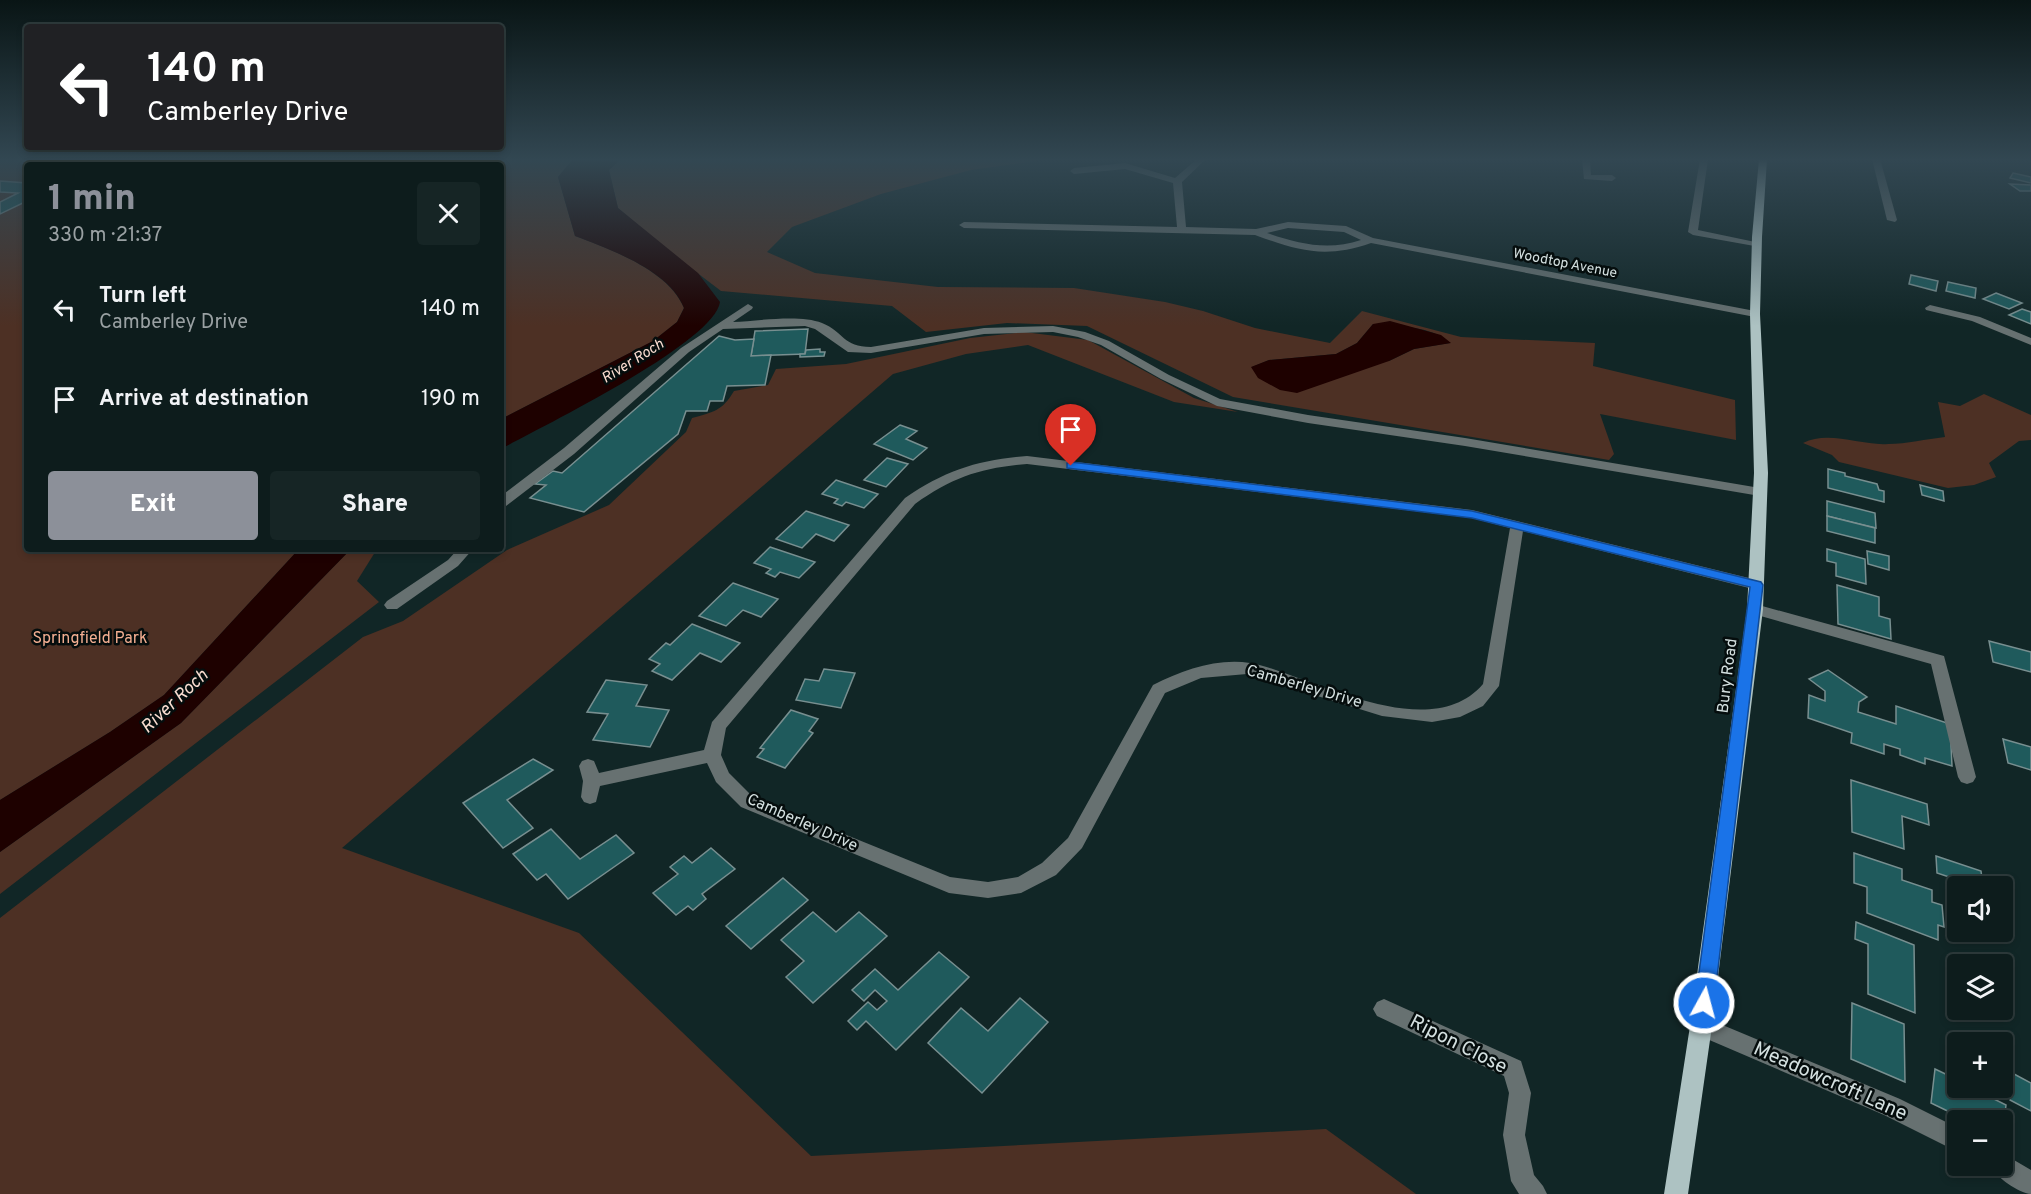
<!DOCTYPE html>
<html lang="en">
<head>
<meta charset="utf-8">
<style>
  :root { --surface:#0d1c1c; --page:#162525; --text:#f1f3f6; --muted:#9aa1a3; --line:#2d3a3b; --accent:#8c9099 }
  body { margin:0; font-family:Overpass,sans-serif; background:var(--page); color:var(--text); height:100vh; display:flex; flex-direction:column; font-size:22px; white-space:nowrap }
  * { box-sizing:border-box; margin:0 }
  p { font-size:20px; color:var(--muted) }
  .icon { flex:none; width:33px; height:33px; fill:none; stroke:currentColor; stroke-width:2; stroke-linecap:round; stroke-linejoin:round }
  .map { position:relative; flex:1; overflow:hidden }
  .sheet { position:absolute; left:24px; top:162px; width:480px; height:390px; display:flex; flex-direction:column; background:var(--surface); border-radius:6px; box-shadow:0 3px 9px #0003,0 0 0 2px var(--line) }
  .sheet>* { flex:none }
  .top-card { position:absolute; left:24px; top:24px; width:480px; height:126px; border-radius:6px; box-shadow:0 3px 9px #0003,0 0 0 2px var(--line); background:#202124; color:#fff; overflow:hidden }
  .controls { position:absolute; left:1947px; top:876px; display:grid; gap:12px }
  .controls a { display:grid; place-items:center; width:66px; height:66px; border-radius:6px; background:var(--surface); box-shadow:0 3px 9px #0003,0 0 0 2px var(--line); font-size:30px }
  .pin { position:absolute; display:grid; place-items:center; width:51px; height:51px; color:#fff; margin:-62px -26px; border-radius:50% 50% 50% 0; rotate:-45deg; box-shadow:0 0 6px #0007 }
  .pin .icon { rotate:45deg }
  .me { position:absolute; width:66px; margin:-33px; rotate:7deg; stroke-linejoin:round; filter:drop-shadow(0 0 4px #0008) }
  .turn { display:flex; align-items:center; gap:21px; height:126px; padding:0 24px; font-size:27px }
  .turn .icon { width:78px; height:78px; stroke-width:2.5 }
  .turn b { display:block; font-size:42px; line-height:51px }
  .round { display:grid; place-items:center; flex:none; width:63px; height:63px; border-radius:6px; background:var(--page) }
  .overview { display:flex; align-items:center; justify-content:space-between; height:102px; padding:0 24px }
  h1 { font-size:36px; font-weight:800; line-height:45px; color:var(--accent) }
  .button { display:flex; gap:12px; margin-top:auto; padding:12px 24px }
  .button a { flex:1; height:69px; border-radius:6px; background:var(--accent); color:#fff; font-size:24px; font-weight:800; line-height:69px; text-align:center }
  .button a+a { background:var(--page); color:var(--text) }
  ul { padding:0; list-style:none }
  li { display:flex; align-items:center; gap:18px; height:90px; padding:0 24px }
  li div { flex:1 }
  li b { display:block; font-size:22px }
  li em { font-style:normal }
  .map>svg:first-child { display:block }
  .green { fill:#4d3024; fill-rule:evenodd }
  .water { fill:#1e0100 }
  .building { fill:#1f5a5c; stroke:#788f90; stroke-width:1.5 }
  .lines { fill:none; stroke-linecap:round; stroke-linejoin:round }
  .minor { fill:#677171; fill-rule:evenodd }
  .major { fill:#adc2c2; fill-rule:evenodd }
  .route { fill:#1a73e8; stroke:#114b97; stroke-width:1.5 }
  .labels { text-anchor:middle; dominant-baseline:central; stroke-width:5; stroke-linejoin:round; paint-order:stroke }
  .far-street-label { font-size:14px; fill:#d4e0e0; stroke:#050d0d }
  .far-water-label { font-size:15px; font-style:italic; fill:#f9dcd0; stroke:#050d0d }
  .park-label { font-size:16px; fill:#f4af92; stroke:#050d0d }
  .street-label { font-size:16px; fill:#d4e0e0; stroke:#050d0d }
  .water-label { font-size:18px; font-style:italic; fill:#f9dcd0; stroke:#050d0d }
  .near-street-label { font-size:20px; fill:#d4e0e0; stroke:#050d0d }
</style>
</head>
<body>
<div class="map">
<svg width="2031" height="1194" viewBox="0 0 2031 1194">
  <rect width="100%" height="100%" fill="#112626"/>
  <!-- green -->
  <g class="green">
    <path d="M0 159H573L558 177 575 236C612 250 668 270 684 308L677 322 653 341 501 419V165H27V549H299L164 695 110 732 0 800Z"/>
    <path d="M621 159H1050L971 170 881 194 792 227 767 252 815 273 938 287 1074 288 1165 302 1203 311 1255 328 1330 343 1362 311 1461 337 1595 343 1593 366 1735 400 1736 440 1600 414 1614 454 1609 460 1233 397 1087 326 1007 323 926 332 892 306 721 291 666 249 618 208 609 170ZM1373 324C1399 327 1430 325 1450 343L1414 349 1389 361 1252 367 1269 360 1336 354 1357 343Z"/>
    <path d="M1024 332 1088 340 1194 398 1238 412 1174 402 1028 345 966 354 893 374 342 848 579 933 811 1156 1326 1129 1416 1194H0V918L363 637 403 621 507 550 609 505 686 432 692 418C714 412 722 411 734 391L768 385 776 369 846 364 970 338Z"/>
    <path d="M1984 394 2031 415V440L2019 441 1989 463 1996 477 1974 485 1948 488 1839 462 1832 455 1803 443C1829 430 1861 446 1888 444 1907 444 1926 439 1945 437L1938 402 1960 406Z"/>
    <path d="M351 549H377L357 581 379 602 0 894V852L181 723Z"/>
  </g>
  <!-- water -->
  <g class="water">
    <path d="M573 159H621L609 170 618 208 698 273 720 302C714 343 541 427 501 449V419L653 341 677 322 684 308C669 270 611 250 575 236L558 177Z"/>
    <path d="M1390 321 1441 335 1451 343 1414 349 1389 361 1297 393 1280 390 1258 378 1251 367 1269 360 1336 354 1357 343 1373 324Z"/>
    <path d="M299 549H351L181 723 0 852V800L110 732 164 695Z"/>
  </g>
  <!-- building -->
  <g class="building">
    <path d="M2013 173 2031 177V183L2010 178Z"/>
    <path d="M0 181 27 183V201L0 214V202L18 193 0 192Z"/>
    <path d="M2010 184 2031 185V191H2020Z"/>
    <path d="M1911 275 1938 281 1936 291 1909 284Z"/>
    <path d="M1948 282 1976 288 1975 298 1946 291Z"/>
    <path d="M1996 293 2022 303 2009 309 1983 299Z"/>
    <path d="M2022 309 2031 312V324L2009 315Z"/>
    <path d="M808 329 805 354 751 356 755 331Z"/>
    <path d="M719 336 735 340 754 339 751 356 771 355 765 385 727 386 723 401H710L707 411H686L678 434 584 512 530 498 546 485 535 484 553 471 562 473Z"/>
    <path d="M820 349V352H825L824 356 800 357V354H805L806 350Z"/>
    <path d="M900 425 917 431 906 439 927 448 913 460 874 444Z"/>
    <path d="M887 458 908 464 886 487 864 480Z"/>
    <path d="M1828 469 1845 473V476L1877 484 1879 490 1884 491V502L1828 488Z"/>
    <path d="M836 480 878 494 864 508 846 502 842 506 834 503 838 499 822 494Z"/>
    <path d="M1920 485 1943 491 1944 501 1922 495Z"/>
    <path d="M1827 501 1875 513 1876 528 1827 516Z"/>
    <path d="M806 511 849 525 834 541 816 534 802 548 776 539Z"/>
    <path d="M1827 516 1875 528V543L1827 531Z"/>
    <path d="M770 547 815 562 799 578 780 572 775 577 766 573 771 569 754 563Z"/>
    <path d="M1827 549 1865 559 1866 584 1836 576V563L1827 561Z"/>
    <path d="M1867 551 1889 556V570L1868 564Z"/>
    <path d="M733 583 778 599 761 617 743 610 726 626 699 616Z"/>
    <path d="M1837 585 1879 597V616L1890 619 1891 639 1838 624Z"/>
    <path d="M692 624 740 643 721 662 700 653 672 680 652 671 660 664 649 659 666 643 670 645Z"/>
    <path d="M1989 641 2031 652V672L1993 662Z"/>
    <path d="M824 669 855 673 841 708 796 700 805 679 819 681Z"/>
    <path d="M1828 670 1867 697 1859 702 1858 712 1896 724V706L1950 724 1952 766 1925 758V764L1900 755V749L1884 744V754L1851 743 1852 733 1808 718 1809 695 1825 701V691L1809 679Z"/>
    <path d="M606 680 647 685 636 706 669 710 650 747 593 740 608 714 587 712Z"/>
    <path d="M791 710 818 719 809 731 813 733 785 768 757 757 764 749 760 748Z"/>
    <path d="M2003 739 2031 747V770L2008 763Z"/>
    <path d="M533 759 553 770 507 800 533 828 503 848 463 803Z"/>
    <path d="M1851 780 1927 804 1929 825 1902 816 1904 849 1852 832Z"/>
    <path d="M551 829 580 859 616 835 634 853 568 899 546 874 537 880 513 854Z"/>
    <path d="M711 848 735 869 702 894 706 899 693 910 688 906 676 915 653 893 678 874 670 867 684 856 692 863Z"/>
    <path d="M1854 853 1902 869V880L1932 890V902L1942 905 1944 927 1938 925V940L1867 913V887L1854 883Z"/>
    <path d="M1936 856 1981 871 1983 886H1976L1937 873Z"/>
    <path d="M783 878 808 900 751 949 726 926Z"/>
    <path d="M813 912 836 932 859 912 887 936 813 1003 786 977 804 961 781 940Z"/>
    <path d="M1856 922 1914 945 1915 1013 1868 994V944L1855 939Z"/>
    <path d="M939 952 969 977 896 1050 866 1021 857 1030 848 1021 868 1002 877 1010 887 1001 875 990 864 1001 852 990 875 969 898 990Z"/>
    <path d="M1020 998 1048 1022 982 1093 928 1043 961 1008 988 1031Z"/>
    <path d="M1852 1003 1904 1024 1905 1082 1851 1059Z"/>
    <path d="M1935 1069 1958 1080V1088H1972L2006 1105 2002 1139V1120H1966L1931 1103Z"/>
    <path d="M2014 1074 2031 1083V1111L2010 1100Z"/>
  </g>
  <g class="lines">
    <!-- minor -->
    <g class="minor">
      <path d="M1197 159H1206L1182 182 1186 227 1256 229 1288 222 1346 226 1373 238 1755 311 1760 314 1755 317 1371 243C1325 259 1299 251 1255 235L964 228 959 225 964 222 1177 227 1173 183 1125 169 1074 174 1070 171 1074 168 1125 163 1175 178ZM1288 228 1344 232 1361 240C1328 251 1299 244 1267 233Z"/>
      <path d="M1582 159H1590L1591 175H1612L1616 178 1612 181 1584 179Z"/>
      <path d="M1700 159H1708L1698 230 1760 243V247L1693 235 1688 232Z"/>
      <path d="M1872 159H1880L1897 220 1895 222 1887 220Z"/>
      <path d="M748 304 753 307 752 309 733 322C757 321 800 314 822 323 844 332 843 347 871 347L984 328 1053 326 1085 332 1109 341 1169 375 1220 399 1308 415 1465 438 1760 488 1767 492 1760 496 1465 446 1308 423 1217 406 1161 379 1101 345 1078 337 1053 332 984 334 871 353 848 352 815 329 805 326 723 329 689 352 574 454 506 506 501 507V496L564 448 681 348Z"/>
      <path d="M1930 305 1980 317 2031 338V345L1972 321 1926 310 1925 308Z"/>
      <path d="M1027 456 1472 510 1757 580 1764 585 1757 590 1523 531 1499 686 1483 706 1460 717 1432 722 1382 716 1247 674 1201 678 1165 693 1082 848 1056 875 1021 893 988 898 949 893 741 807 716 782 707 763 600 786 596 802 590 804 584 802 581 797 583 781 579 766 582 761 588 759 594 761 599 773 704 750 712 722 905 498C946 470 978 460 1027 456ZM1027 464 1472 518 1510 528 1483 684C1438 737 1344 694 1290 675 1277 671 1264 665 1250 663 1217 658 1183 670 1153 685L1068 838 1042 863 1018 877 988 882 950 877 753 797 729 773 721 755 726 728 915 504C953 477 981 468 1027 464Z"/>
      <path d="M458 549H473L458 566 397 609H387L384 605 387 601 448 560Z"/>
      <path d="M1755 604 1944 656 1976 777 1973 782 1967 784 1961 782 1958 777 1931 664 1750 613 1747 609 1750 605Z"/>
      <path d="M1384 999 1521 1061 1531 1093 1525 1135 1534 1175 1543 1186 1547 1194H1519L1511 1181 1503 1135 1509 1093 1504 1076 1377 1016 1373 1009 1377 1002Z"/>
      <path d="M1701 1016 1900 1099 1958 1128V1152L1884 1115 1693 1033 1690 1026 1693 1019Z"/>
      <path d="M2002 1153 2031 1170V1194C2018 1193 1996 1177 1991 1166H2002Z"/>
    </g>
    <!-- major -->
    <path class="major" d="M1759 159H1767L1762 237 1760 314 1768 473 1763 609 1712 1026 1688 1194H1664L1690 1026 1747 609 1754 473 1750 314 1752 237Z"/>
  </g>
  <!-- sky -->
  <linearGradient id="sky" x2="0" y2="1"><stop stop-color="#091515"/><stop offset="0.49" stop-color="#324752"/><stop offset="1" stop-color="#324752" stop-opacity="0"/></linearGradient>
  <rect width="2031" height="326" fill="url(#sky)"/>
  <!-- route -->
  <path class="route" d="M1071 462 1472 511 1761 582 1763 585 1714 1003 1711 1009 1704 1012 1697 1009 1695 1003 1750 587 1472 518 1067 468V463Z"/>
  <g class="labels">
    <!-- far-street labels -->
    <g class="far-street-label">
      <text transform="translate(1565 264) rotate(11)">Woodtop Avenue</text>
    </g>
    <!-- far-water labels -->
    <g class="far-water-label">
      <text transform="translate(633 362) rotate(-32)">River Roch</text>
    </g>
    <!-- park labels -->
    <g class="park-label">
      <text x="90" y="639">Springfield Park</text>
    </g>
    <!-- street labels -->
    <g class="street-label">
      <text transform="translate(1728 676) rotate(-83)">Bury Road</text>
      <text transform="translate(1304 687) rotate(16)">Camberley Drive</text>
      <text transform="translate(802 823) rotate(24)">Camberley Drive</text>
    </g>
    <!-- water labels -->
    <g class="water-label">
      <text transform="translate(175 702) rotate(-43)">River Roch</text>
    </g>
    <!-- near-street labels -->
    <g class="near-street-label">
      <text transform="translate(1458 1045) rotate(27)">Ripon Close</text>
      <text transform="translate(1830 1082) rotate(24)">Meadowcroft Lane</text>
    </g>
  </g>
</svg>
<div class="controls">
<a><svg class="icon" aria-label="sound" viewBox="0 0 24 24"><path d="M4 9h4l5-4v14l-5-4H4zM17 9q2 3 0 6"/></svg></a>
<a><svg class="icon" aria-label="layers" viewBox="0 0 24 24"><path d="M12 4l9 5-9 5-9-5zM3 14l9 5 9-5"/></svg></a>
<a>+</a>
<a>−</a>
</div>
<div class="pin" style="left:1071px;top:466px;background:#d93025"><svg class="icon" aria-label="arrive" viewBox="0 0 24 24"><path d="M6 21V4h12l-3 4 3 4H6"/></svg></div>
<svg class="me" style="left:1704px;top:1003px" viewBox="-20 -20 40 40"><circle r="17" fill="#1a73e8" stroke="#fff" stroke-width="3"/><path d="M0-11L8 9 0 5-8 9z" fill="#fff"/></svg>
<div class="top-card">
<div class="turn"><svg class="icon" aria-label="left" viewBox="0 0 24 24"><path d="M17 20v-9H6M10 6l-5 5 5 5"/></svg><div><b>140 m</b>Camberley Drive</div></div>
</div>
<section class="sheet">
<div class="overview"><div><h1>1 min</h1><p>330 m · 21:37</p></div><a class="round"><svg class="icon" aria-label="close" viewBox="0 0 24 24"><path d="M6 6l12 12M18 6L6 18"/></svg></a></div>
<ul>
<li><svg class="icon" aria-label="left" viewBox="0 0 24 24"><path d="M17 20v-9H6M10 6l-5 5 5 5"/></svg><div><b>Turn left</b><p>Camberley Drive</p></div><em>140 m</em></li>
<li><svg class="icon" aria-label="arrive" viewBox="0 0 24 24"><path d="M6 21V4h12l-3 4 3 4H6"/></svg><div><b>Arrive at destination</b></div><em>190 m</em></li>
</ul>
<div class="button"><a>Exit</a><a>Share</a></div>
</section>
</div>
</body>
</html>
